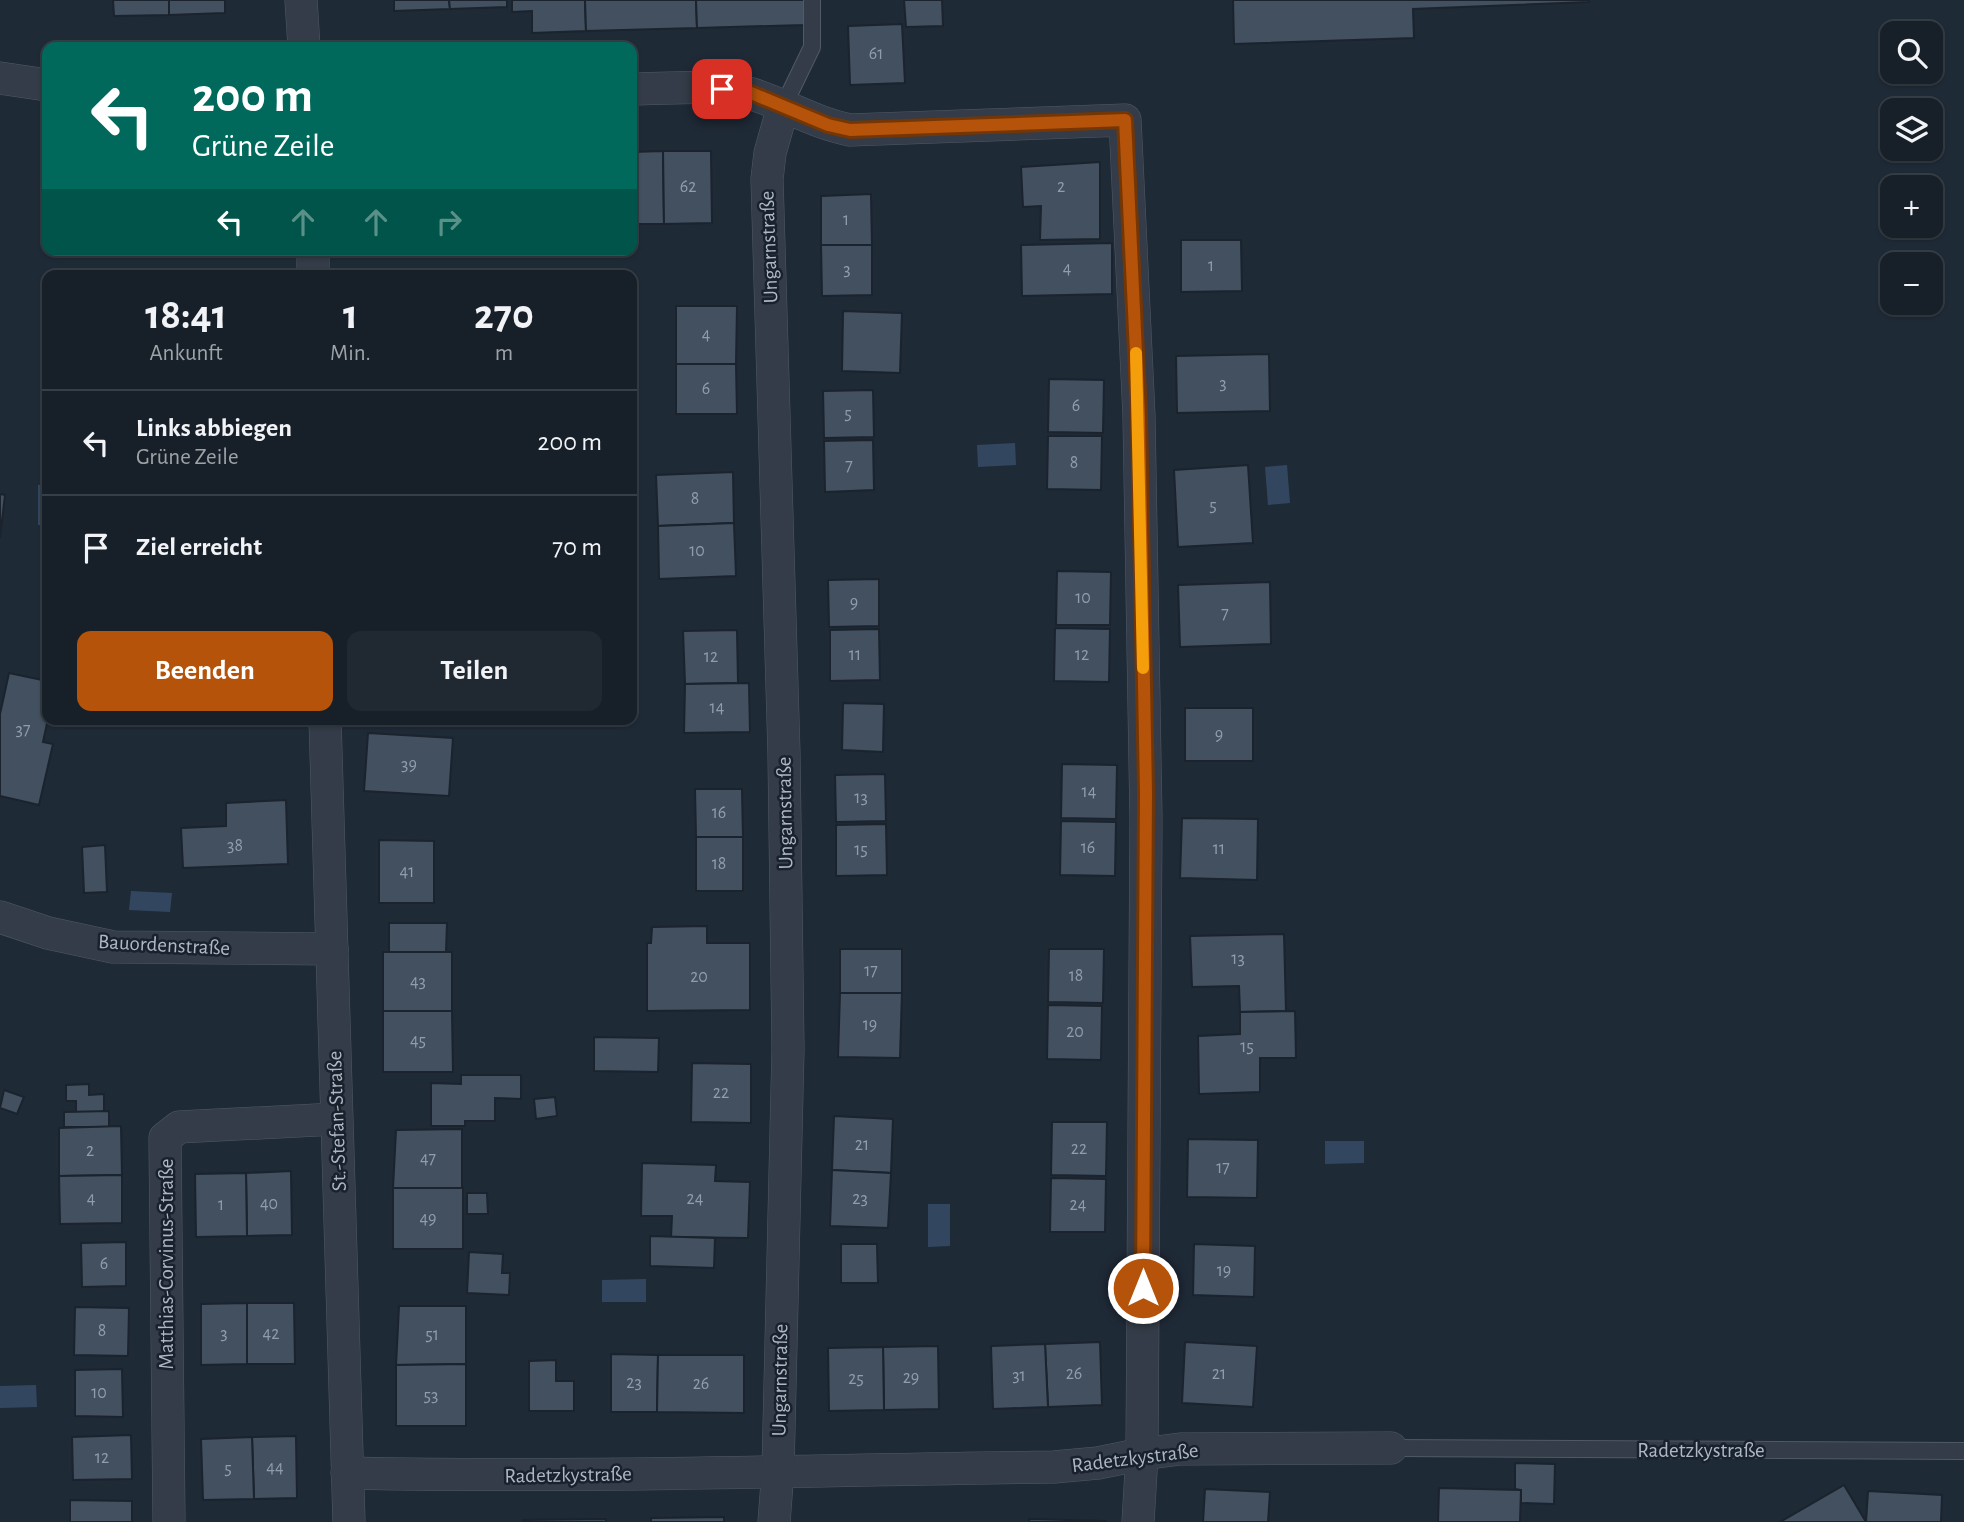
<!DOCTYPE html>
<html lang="de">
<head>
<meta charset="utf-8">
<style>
  :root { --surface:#172029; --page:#202831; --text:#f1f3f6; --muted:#9ea3a8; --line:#363e46; --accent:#b45309 }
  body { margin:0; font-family:"Alegreya Sans",sans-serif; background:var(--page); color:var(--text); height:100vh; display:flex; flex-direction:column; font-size:26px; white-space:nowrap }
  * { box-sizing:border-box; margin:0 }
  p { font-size:23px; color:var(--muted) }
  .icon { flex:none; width:38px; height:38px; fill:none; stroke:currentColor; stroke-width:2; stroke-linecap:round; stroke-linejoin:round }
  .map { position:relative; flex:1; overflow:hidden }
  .sheet { position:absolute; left:42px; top:270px; width:595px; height:455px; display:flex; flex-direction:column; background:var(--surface); border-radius:14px; box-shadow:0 2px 5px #0004,0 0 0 2px var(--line) }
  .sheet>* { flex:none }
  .guide { position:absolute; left:42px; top:42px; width:595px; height:214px; border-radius:14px; box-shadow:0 2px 5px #0004,0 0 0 2px var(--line); background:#00695c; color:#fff; overflow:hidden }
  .buttons { position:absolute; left:1880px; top:21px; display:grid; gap:14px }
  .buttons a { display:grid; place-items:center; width:63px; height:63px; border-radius:14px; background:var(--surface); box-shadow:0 2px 5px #0004,0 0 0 2px var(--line); font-size:35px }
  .pin { position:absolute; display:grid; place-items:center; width:60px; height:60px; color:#fff; margin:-30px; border-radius:14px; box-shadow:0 4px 10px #0006 }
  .me { position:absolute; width:77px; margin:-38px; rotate:0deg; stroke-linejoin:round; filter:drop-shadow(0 0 5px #0008) }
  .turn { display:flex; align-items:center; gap:24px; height:147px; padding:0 35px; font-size:32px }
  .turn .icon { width:91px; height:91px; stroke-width:2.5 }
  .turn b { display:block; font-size:49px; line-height:60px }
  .lanes { display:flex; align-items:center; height:66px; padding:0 35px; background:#0003; justify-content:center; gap:35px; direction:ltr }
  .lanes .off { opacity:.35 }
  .eta { display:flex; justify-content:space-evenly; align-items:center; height:119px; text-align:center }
  .eta b { font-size:42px; font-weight:700; line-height:49px }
  .button { display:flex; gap:14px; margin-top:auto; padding:14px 35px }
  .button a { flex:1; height:80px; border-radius:14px; background:var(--accent); color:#fff; font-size:28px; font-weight:700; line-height:80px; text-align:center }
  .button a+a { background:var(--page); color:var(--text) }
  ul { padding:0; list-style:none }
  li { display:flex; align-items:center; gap:21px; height:105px; padding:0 35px; border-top:2px solid var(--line) }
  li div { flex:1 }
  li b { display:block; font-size:26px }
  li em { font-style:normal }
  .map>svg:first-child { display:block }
  .water { fill:#32475f }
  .building { fill:#42505f; stroke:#1a232e; stroke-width:2 }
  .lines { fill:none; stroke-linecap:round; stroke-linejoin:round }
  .lane-casing { stroke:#505a66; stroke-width:18 }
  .street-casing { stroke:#505a66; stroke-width:33 }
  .lane { stroke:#333c48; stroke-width:16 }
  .street { stroke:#333c48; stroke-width:32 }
  .route-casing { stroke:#753606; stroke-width:18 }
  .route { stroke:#b45309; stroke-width:12 }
  .slow { stroke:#f59e0b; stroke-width:12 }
  .labels { text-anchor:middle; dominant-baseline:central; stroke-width:5; stroke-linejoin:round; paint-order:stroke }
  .number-label { font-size:18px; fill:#929dac }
  .street-label { font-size:21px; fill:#adb7c5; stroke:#18212c }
</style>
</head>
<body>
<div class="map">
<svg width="1964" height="1522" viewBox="0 0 1964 1522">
  <rect width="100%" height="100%" fill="#1f2a37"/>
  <!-- water -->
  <g class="water">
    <path d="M1015 443 1016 465 978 467 977 445Z"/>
    <path d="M1287 465 1290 503 1268 505 1265 467Z"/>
    <path d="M47 484V525H38V485Z"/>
    <path d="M131 891 172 893 170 912 129 910Z"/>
    <path d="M1325 1141H1364V1163L1325 1164Z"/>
    <path d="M928 1204H950V1246L928 1247Z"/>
    <path d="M646 1279V1302H602V1280Z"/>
    <path d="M36 1385 37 1407 0 1408V1386Z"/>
  </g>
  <!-- building -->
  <g class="building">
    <path d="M113 0H169V15L114 16Z"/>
    <path d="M169 0H225V13L169 15Z"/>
    <path d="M394 0H449L450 9 394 11Z"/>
    <path d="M449 0H507V7L450 9Z"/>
    <path d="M512 0H585L586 31 532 33V11L512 12Z"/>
    <path d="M585 0H696L697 28 586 31Z"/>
    <path d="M696 0H804V25L697 28Z"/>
    <path d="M904 0H942L943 26 906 27Z"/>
    <path d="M1233 0H1589V2L1413 9 1414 38 1234 44Z"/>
    <path d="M902 24 905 83 850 85 848 26Z"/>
    <path d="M663 151 664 224H632V152Z"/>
    <path d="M663 151H711L712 223 664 224Z"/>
    <path d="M1100 162V239L1040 240 1041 206 1023 207 1021 167Z"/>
    <path d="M871 194 872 245H821V196Z"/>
    <path d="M1181 240H1241L1242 291 1181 292Z"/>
    <path d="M1112 243V294L1022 296 1021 245Z"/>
    <path d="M821 245H872V295L822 296Z"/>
    <path d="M676 306H737L736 364H676Z"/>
    <path d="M843 311 902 313 900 373 842 371Z"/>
    <path d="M1269 354 1270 411 1177 413 1176 356Z"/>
    <path d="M676 364H736L737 414H676Z"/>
    <path d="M1049 379 1104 380 1103 433 1048 432Z"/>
    <path d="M873 390 874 437 824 438 823 391Z"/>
    <path d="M1048 436H1102L1101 490 1047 489Z"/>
    <path d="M873 440 874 490 825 492 824 441Z"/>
    <path d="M1248 465 1253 543 1178 547 1174 470Z"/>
    <path d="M733 472 734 523 658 526 656 475Z"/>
    <path d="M0 494 5 495 0 538Z"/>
    <path d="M734 523 736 576 659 579 658 526Z"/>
    <path d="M1057 571 1111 572 1110 625H1056Z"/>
    <path d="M879 579V626L829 627 828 580Z"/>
    <path d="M1270 582 1271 644 1180 647 1178 585Z"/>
    <path d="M1055 628 1110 629 1109 682 1054 681Z"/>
    <path d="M879 629 880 680 830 681V630Z"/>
    <path d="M737 630 738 683 685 684 683 631Z"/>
    <path d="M9 673 47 681 48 719 43 742 53 744 39 805 0 796V714Z"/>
    <path d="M749 683 750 732 684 733 685 684Z"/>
    <path d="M843 703 884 704 883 752 842 750Z"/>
    <rect x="1185" y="708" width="68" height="53"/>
    <path d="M213 719H282V725L213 724Z"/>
    <path d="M368 733 453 738 449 796 364 791Z"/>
    <path d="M1062 764 1117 765 1116 819 1061 818Z"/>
    <path d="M885 774 886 821 836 822 835 775Z"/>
    <path d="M695 789H742L743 837H696Z"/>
    <path d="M286 800 288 864 183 868 181 828 226 826V803Z"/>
    <path d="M1182 818 1258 819 1257 880 1180 878Z"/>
    <path d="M1061 821 1116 822 1115 876 1060 875Z"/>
    <path d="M886 824 887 875 836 876V825Z"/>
    <rect x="696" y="837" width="47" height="54"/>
    <path d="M379 840 434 841V903H379Z"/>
    <path d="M105 845 107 892 84 893 82 847Z"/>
    <path d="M389 923H447L446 952H389Z"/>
    <path d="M707 926V943H750V1010L647 1011V943H651L652 927Z"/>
    <path d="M1284 934 1286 1011 1240 1012 1239 986 1192 987 1190 936Z"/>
    <rect x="840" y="949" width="62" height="44"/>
    <path d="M1049 949H1104L1103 1003 1048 1002Z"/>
    <rect x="383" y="952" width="69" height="59"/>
    <path d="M840 993H902L900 1058 838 1057Z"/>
    <path d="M1048 1005 1102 1006 1101 1060 1047 1059Z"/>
    <path d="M383 1011H452L453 1072H383Z"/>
    <path d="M1295 1011 1296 1058H1260V1092L1199 1094 1198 1036 1240 1034V1012Z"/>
    <path d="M594 1037 659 1038 658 1072 594 1071Z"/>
    <path d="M692 1063 751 1064V1123L691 1122Z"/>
    <path d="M461 1075H521V1099L495 1098V1121H465V1126H431V1083L461 1084Z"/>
    <path d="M89 1084V1095L104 1094V1112L76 1113V1101H66V1085Z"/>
    <path d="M4 1090 24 1097 17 1114 0 1108Z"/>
    <path d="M555 1097 557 1116 536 1119 534 1099Z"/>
    <path d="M109 1111V1127H64V1112Z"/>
    <path d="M834 1116 893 1119 891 1173 832 1170Z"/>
    <path d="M1052 1122H1107L1106 1176 1051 1175Z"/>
    <path d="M121 1126 122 1175 59 1176V1128Z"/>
    <path d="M462 1129V1188H393L396 1130Z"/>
    <path d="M1188 1139 1258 1140 1257 1198 1187 1197Z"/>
    <path d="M642 1163 716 1165 715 1181 750 1182 748 1238 671 1237 672 1216H641Z"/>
    <path d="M832 1170 891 1173 888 1228 830 1226Z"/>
    <path d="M291 1171 292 1235 247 1236 246 1173Z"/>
    <path d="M246 1173 247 1236 196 1237 195 1174Z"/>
    <path d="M122 1175V1223L60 1224 59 1176Z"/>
    <path d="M1051 1178 1106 1179 1105 1232H1050Z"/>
    <rect x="393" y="1188" width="70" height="61"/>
    <path d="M467 1193H487L488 1214H467Z"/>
    <path d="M650 1236 715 1238 714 1268 650 1266Z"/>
    <path d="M126 1242V1286L82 1287 81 1243Z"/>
    <path d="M841 1244H877L878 1283H841Z"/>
    <path d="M1194 1244 1255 1246 1254 1297 1193 1295Z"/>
    <path d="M469 1252 503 1254 502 1273H510L509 1295 467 1293Z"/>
    <path d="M247 1303V1364L201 1365V1304Z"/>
    <path d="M247 1303H294L295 1364H247Z"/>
    <path d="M399 1306H466V1364L396 1365Z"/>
    <path d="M75 1307 129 1308 128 1356 74 1355Z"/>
    <path d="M1100 1342 1102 1405 1048 1407 1045 1344Z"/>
    <path d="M1185 1342 1257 1346 1253 1407 1182 1403Z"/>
    <path d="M1045 1344 1048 1407 993 1409 991 1346Z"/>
    <path d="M938 1346 939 1409 884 1410 883 1347Z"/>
    <path d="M883 1347 884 1410 829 1411 828 1348Z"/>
    <path d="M611 1354 658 1355 657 1412H611Z"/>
    <path d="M658 1355H744V1413L657 1412Z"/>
    <path d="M556 1360V1381H574V1411H529V1361Z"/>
    <path d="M466 1364V1426H396V1365Z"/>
    <path d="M122 1369 123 1417 75 1416V1370Z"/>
    <path d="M131 1435 132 1479 73 1480 72 1437Z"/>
    <path d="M296 1436 297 1498 254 1499 252 1437Z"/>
    <path d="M252 1437 254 1499 203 1500 201 1439Z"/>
    <path d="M1515 1463 1555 1464 1554 1504 1521 1503V1490L1515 1489Z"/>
    <path d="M1844 1485 1866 1522H1780Z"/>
    <path d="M1439 1488 1521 1490 1520 1522H1438Z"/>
    <path d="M1205 1489 1270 1492 1268 1522H1203Z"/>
    <path d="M1868 1491 1942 1495 1941 1522H1866Z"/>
    <path d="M70 1500 132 1501V1522H70Z"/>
    <path d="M724 1517V1522H651V1518Z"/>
    <path d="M606 1519V1522H523V1520Z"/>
    <path d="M1029 1519 1106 1521V1522H1029Z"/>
  </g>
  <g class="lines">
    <defs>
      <g id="lane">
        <path d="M783 107 812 47V0"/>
        <path d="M1391 1448 1964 1451"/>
      </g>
      <g id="street">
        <path d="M301 0 304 47"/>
        <path d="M0 78 47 85"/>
        <path d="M632 89C668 89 718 83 752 94 786 105 815 123 850 130L1125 120 1139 416 1146 819 1142 1454 1138 1522"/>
        <path d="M313 250V275"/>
        <path d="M325 719 349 1522"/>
        <path d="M0 917 48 933 113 947 332 949"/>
        <path d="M347 1473C583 1478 818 1470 1054 1467L1098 1463 1142 1454 1180 1449 1391 1448"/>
        <path d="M169 1522 165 1138 179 1127 336 1119"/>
        <path d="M774 1522 778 1470 788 1049 784 754 767 179 770 153 783 107"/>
      </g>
    </defs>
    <!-- lane casing -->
    <use href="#lane" class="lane-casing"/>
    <!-- street casing -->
    <use href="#street" class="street-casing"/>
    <!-- lane -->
    <use href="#lane" class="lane"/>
    <!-- street -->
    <use href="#street" class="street"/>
  </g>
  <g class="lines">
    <defs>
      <path id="route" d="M722 89 751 93 828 125 850 130 1125 120 1139 416 1146 792 1143 1288"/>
    </defs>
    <!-- route casing -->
    <use href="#route" class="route-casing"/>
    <!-- route -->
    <use href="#route" class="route"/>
    <!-- slow -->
    <path class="slow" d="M1136 353 1143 668"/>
  </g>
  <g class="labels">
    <!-- number labels -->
    <g class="number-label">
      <text x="876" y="54">61</text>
      <text x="688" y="187">62</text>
      <text x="1061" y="187">2</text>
      <text x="846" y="220">1</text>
      <text x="1211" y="266">1</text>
      <text x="1067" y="269">4</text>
      <text x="847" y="270">3</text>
      <text x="706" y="335">4</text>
      <text x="1223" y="384">3</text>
      <text x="706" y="389">6</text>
      <text x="1076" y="406">6</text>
      <text x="848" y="414">5</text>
      <text x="1074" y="463">8</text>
      <text x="849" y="466">7</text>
      <text x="695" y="499">8</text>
      <text x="1213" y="506">5</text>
      <text x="697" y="551">10</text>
      <text x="1083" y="598">10</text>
      <text x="854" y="603">9</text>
      <text x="1225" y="614">7</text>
      <text x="855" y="655">11</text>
      <text x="1082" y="655">12</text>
      <text x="711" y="657">12</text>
      <text x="717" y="708">14</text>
      <text x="23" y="730">37</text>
      <text x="1219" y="735">9</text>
      <text x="409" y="765">39</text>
      <text x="1089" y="792">14</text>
      <text x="861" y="798">13</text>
      <text x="719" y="813">16</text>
      <text x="235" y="846">38</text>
      <text x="1088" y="848">16</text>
      <text x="1219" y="849">11</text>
      <text x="861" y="850">15</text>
      <text x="719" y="864">18</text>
      <text x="407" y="872">41</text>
      <text x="1238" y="959">13</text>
      <text x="871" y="971">17</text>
      <text x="1076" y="976">18</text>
      <text x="699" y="977">20</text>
      <text x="418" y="982">43</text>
      <text x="870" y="1025">19</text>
      <text x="1075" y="1032">20</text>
      <text x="418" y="1041">45</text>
      <text x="1247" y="1047">15</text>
      <text x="721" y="1093">22</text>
      <text x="862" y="1145">21</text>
      <text x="1079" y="1149">22</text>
      <text x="90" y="1151">2</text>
      <text x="428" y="1159">47</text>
      <text x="1223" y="1168">17</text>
      <text x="91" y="1199">4</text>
      <text x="695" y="1199">24</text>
      <text x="860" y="1199">23</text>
      <text x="269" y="1204">40</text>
      <text x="221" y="1205">1</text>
      <text x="1078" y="1205">24</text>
      <text x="428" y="1219">49</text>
      <text x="104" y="1264">6</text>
      <text x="1224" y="1271">19</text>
      <text x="102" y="1331">8</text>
      <text x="224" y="1334">3</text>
      <text x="271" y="1334">42</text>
      <text x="432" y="1335">51</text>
      <text x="1074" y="1374">26</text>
      <text x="1219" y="1374">21</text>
      <text x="1019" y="1376">31</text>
      <text x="911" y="1378">29</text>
      <text x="856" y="1379">25</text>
      <text x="634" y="1383">23</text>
      <text x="701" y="1384">26</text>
      <text x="99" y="1393">10</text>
      <text x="431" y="1396">53</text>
      <text x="102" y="1458">12</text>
      <text x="275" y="1468">44</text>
      <text x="228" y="1469">5</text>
    </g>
    <!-- street labels -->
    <g class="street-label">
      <text transform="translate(769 247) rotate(-92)">Ungarnstraße</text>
      <text transform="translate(785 813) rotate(-91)">Ungarnstraße</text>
      <text transform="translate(164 945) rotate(3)">Bauordenstraße</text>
      <text transform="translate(337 1121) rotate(-92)">St.-Stefan-Straße</text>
      <text transform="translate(166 1264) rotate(-90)">Matthias-Corvinus-Straße</text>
      <text transform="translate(780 1380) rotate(-89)">Ungarnstraße</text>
      <text x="1701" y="1450">Radetzkystraße</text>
      <text transform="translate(1135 1458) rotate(-7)">Radetzkystraße</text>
      <text transform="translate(568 1475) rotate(-1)">Radetzkystraße</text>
    </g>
  </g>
</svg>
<div class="buttons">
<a><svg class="icon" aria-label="search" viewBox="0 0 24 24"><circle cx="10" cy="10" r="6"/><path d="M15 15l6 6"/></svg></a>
<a><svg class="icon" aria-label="layers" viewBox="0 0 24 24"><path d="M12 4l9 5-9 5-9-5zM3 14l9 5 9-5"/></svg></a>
<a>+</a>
<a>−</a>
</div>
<div class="pin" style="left:722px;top:89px;background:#d93025"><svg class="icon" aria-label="arrive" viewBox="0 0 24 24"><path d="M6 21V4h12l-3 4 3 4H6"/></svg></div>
<svg class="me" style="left:1143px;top:1288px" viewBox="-20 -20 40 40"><circle r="17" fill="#b45309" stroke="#fff" stroke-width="3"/><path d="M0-11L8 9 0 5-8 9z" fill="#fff"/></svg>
<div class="guide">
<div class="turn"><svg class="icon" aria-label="left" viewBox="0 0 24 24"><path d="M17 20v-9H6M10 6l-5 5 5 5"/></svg><div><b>200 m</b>Grüne Zeile</div></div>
<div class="lanes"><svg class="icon" aria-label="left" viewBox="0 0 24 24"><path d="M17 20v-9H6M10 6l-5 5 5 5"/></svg><svg class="icon off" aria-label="ahead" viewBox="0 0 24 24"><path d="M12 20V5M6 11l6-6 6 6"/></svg><svg class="icon off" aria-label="ahead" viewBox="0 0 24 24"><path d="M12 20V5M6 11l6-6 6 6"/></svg><svg class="icon off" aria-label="right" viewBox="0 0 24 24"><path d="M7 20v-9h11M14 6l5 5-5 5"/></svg></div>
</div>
<section class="sheet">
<div class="eta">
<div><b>18:41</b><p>Ankunft</p></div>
<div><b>1</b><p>Min.</p></div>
<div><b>270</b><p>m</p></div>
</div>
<ul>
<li><svg class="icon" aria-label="left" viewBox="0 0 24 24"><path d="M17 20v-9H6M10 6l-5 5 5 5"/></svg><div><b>Links abbiegen</b><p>Grüne Zeile</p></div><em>200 m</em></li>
<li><svg class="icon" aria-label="arrive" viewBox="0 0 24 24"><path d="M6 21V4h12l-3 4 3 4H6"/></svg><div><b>Ziel erreicht</b></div><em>70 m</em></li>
</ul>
<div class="button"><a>Beenden</a><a>Teilen</a></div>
</section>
</div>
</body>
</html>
